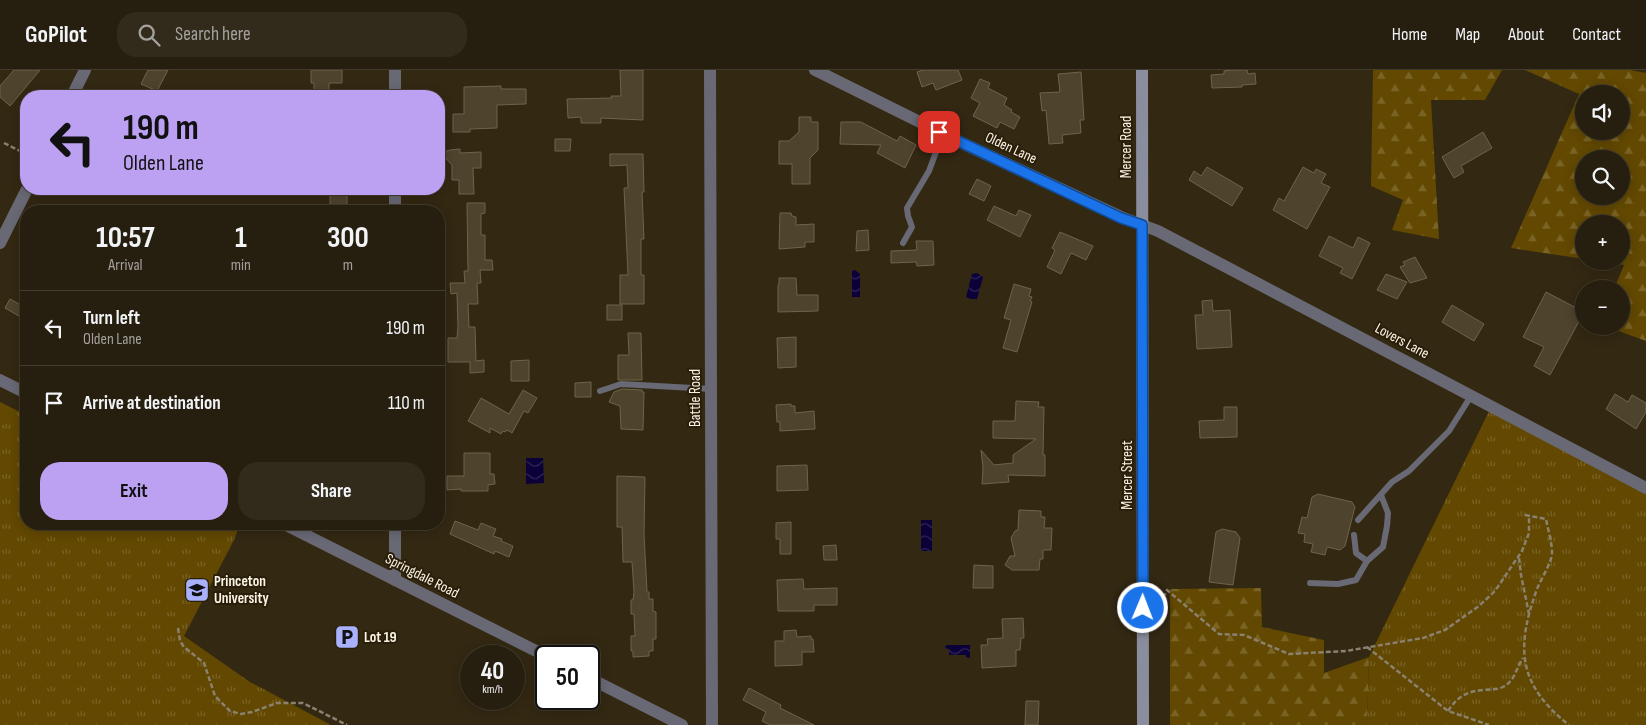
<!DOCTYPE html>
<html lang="en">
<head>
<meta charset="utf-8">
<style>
  :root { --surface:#261e0e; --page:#322b1c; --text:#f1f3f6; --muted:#a4a29e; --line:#423c2e; --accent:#bca0f2 }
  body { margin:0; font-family:"Sofia Sans Condensed",sans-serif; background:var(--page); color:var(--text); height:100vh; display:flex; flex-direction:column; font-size:19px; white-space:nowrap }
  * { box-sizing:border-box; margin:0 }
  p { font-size:16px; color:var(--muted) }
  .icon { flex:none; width:28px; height:28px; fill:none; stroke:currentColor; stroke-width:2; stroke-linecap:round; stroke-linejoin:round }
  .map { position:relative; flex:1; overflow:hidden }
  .drawer { position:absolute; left:20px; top:135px; width:425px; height:325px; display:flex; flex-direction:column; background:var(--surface); border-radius:20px; box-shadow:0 2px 12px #0003,0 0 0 1px var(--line) }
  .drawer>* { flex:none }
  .top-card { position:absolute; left:20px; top:20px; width:425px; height:105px; border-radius:20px; box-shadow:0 2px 12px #0003,0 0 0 1px var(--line); background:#bca0f2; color:#111; overflow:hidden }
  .fabs { position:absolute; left:1575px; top:15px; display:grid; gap:10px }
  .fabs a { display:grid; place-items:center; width:55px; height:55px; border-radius:50%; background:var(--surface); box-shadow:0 2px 12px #0003,0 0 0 1px var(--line); font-size:25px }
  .speed { position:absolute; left:460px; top:575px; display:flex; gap:10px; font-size:25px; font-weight:700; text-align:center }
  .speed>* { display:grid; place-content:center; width:65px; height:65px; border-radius:50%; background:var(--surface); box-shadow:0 2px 12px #0003,0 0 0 1px var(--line); line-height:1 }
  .speed small { font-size:12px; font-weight:400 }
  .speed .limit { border:2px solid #111; border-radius:8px; background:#fff; color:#111 }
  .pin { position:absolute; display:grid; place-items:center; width:42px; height:42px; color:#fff; margin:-21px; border-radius:10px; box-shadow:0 2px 8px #0006 }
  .me { position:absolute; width:55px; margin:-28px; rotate:1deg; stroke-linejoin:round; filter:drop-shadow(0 0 4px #0008) }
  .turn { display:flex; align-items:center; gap:18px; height:105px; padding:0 20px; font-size:22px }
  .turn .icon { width:65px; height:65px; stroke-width:2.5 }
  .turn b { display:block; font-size:35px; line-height:42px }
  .eta { display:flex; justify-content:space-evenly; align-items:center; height:85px; text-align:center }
  .eta b { font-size:30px; font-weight:700; line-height:35px }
  .action { display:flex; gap:10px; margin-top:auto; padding:10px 20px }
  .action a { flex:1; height:58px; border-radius:20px; background:var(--accent); color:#111; font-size:20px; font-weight:700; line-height:58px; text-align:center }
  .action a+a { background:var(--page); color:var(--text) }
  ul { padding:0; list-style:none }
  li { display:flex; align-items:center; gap:15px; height:75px; padding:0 20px; border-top:1px solid var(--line) }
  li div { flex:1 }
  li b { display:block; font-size:19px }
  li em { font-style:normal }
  header { display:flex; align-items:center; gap:30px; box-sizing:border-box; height:70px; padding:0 25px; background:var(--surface); border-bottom:1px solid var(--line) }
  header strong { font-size:24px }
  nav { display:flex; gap:28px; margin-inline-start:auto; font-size:18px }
  .search { width:350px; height:45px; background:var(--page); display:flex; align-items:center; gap:12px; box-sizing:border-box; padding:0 18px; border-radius:20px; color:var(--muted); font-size:19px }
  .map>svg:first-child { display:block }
  .grass { fill:url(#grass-tufts) }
  .forest { fill:url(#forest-firs); fill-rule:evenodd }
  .water { fill:url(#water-waves) }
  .building { fill:#4e432c; stroke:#6f634b }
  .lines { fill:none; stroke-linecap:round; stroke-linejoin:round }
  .path { stroke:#8a816f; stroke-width:2.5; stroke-dasharray:5 2.5; stroke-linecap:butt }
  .service { stroke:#686974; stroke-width:6 }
  .minor { stroke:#686974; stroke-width:12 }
  .tertiary { stroke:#686974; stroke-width:12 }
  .secondary { stroke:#8a8d9e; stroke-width:12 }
  .route-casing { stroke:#114b97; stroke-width:12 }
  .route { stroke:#1a73e8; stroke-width:9 }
  .labels { text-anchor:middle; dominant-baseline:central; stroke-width:4; stroke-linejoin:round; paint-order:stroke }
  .street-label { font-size:15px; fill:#fbf4e6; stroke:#291f08 }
  .poi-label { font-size:15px; font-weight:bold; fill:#fbf4e6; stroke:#291f08; text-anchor:start }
</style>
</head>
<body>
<header>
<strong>GoPilot</strong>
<div class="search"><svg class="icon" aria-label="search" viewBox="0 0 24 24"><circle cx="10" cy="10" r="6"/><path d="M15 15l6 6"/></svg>Search here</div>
<nav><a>Home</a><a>Map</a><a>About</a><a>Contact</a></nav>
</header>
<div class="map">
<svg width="1646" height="655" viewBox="0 0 1646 655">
  <defs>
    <pattern id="grass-tufts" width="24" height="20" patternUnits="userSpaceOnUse" patternTransform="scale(1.25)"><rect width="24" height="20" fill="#624800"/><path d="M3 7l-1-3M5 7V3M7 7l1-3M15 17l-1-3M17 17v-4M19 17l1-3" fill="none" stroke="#796325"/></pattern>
    <pattern id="forest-firs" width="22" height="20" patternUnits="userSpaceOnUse" patternTransform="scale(1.25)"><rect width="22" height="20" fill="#624800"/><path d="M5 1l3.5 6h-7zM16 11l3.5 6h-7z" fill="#796325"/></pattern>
    <pattern id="water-waves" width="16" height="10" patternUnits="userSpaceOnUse" patternTransform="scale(1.25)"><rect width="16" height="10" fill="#0c0039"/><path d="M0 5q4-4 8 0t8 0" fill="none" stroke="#302656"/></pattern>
  </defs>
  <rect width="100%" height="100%" fill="#332812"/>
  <!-- grass -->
  <g class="grass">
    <path d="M0 332 26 345V454H240L234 470 184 566 250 612 331 655H0Z"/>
    <path d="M1493 333 1646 415V655H1367L1369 587Z"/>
  </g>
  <!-- forest -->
  <g class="forest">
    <path d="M1373 0H1502L1485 30H1431L1439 169 1392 160 1403 130 1371 116Z"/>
    <path d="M1525 0H1630L1646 3V271L1605 256H1621V219H1614L1624 195 1602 191H1621V154H1584V189L1511 178 1579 24ZM1584 24H1621V61H1584ZM1584 89H1621V126H1584Z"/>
    <path d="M1261 518 1262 557 1324 570V603L1369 587 1367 655H1170V519Z"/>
  </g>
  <!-- water -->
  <g class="water">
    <path d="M855 200 860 204V227H852V201Z"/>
    <path d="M977 203 983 207 977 229H971L966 227 972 204Z"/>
    <path d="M526 388H543L544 413 526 414Z"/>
    <rect x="921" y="450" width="11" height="31"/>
    <path d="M946 575H970V588L966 587V585H949V579H945Z"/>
  </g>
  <!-- building -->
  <g class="building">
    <path d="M14 0H40L10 36 0 27V16Z"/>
    <path d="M148 0H168L157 21 141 14Z"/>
    <path d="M311 0H342V13H329V24L314 25V13H311Z"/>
    <path d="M620 0H643V50L601 48V53H581V47L568 48 567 29 612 28 611 26H621Z"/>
    <path d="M923 0H958L962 10 936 20 933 13 922 17 917 2Z"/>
    <path d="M1232 0H1247L1248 4 1255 3 1256 14 1242 15V17L1212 18 1211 5 1224 4V1Z"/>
    <path d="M1081 2 1084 50H1080L1081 63 1062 65 1063 73 1049 74 1046 40 1042 41 1040 23 1060 22 1058 4Z"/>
    <path d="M980 9 990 13 988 18 1007 28 1004 35 1012 40 1011 42 1020 47 1014 59 1000 52 997 58 973 46 980 33 971 28Z"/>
    <path d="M501 16V19H526V34L497 35V58L470 59V62H453V44H464V17Z"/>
    <path d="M799 47H811V52H818V80L810 88V114H792V94H779V71H789L799 62Z"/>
    <path d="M841 52H861L897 71 900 66 916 75 905 98 877 83 881 75 840 74Z"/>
    <path d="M1483 62 1492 78 1461 96 1464 102 1454 108 1442 87Z"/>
    <path d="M555 69H571L570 81H555Z"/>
    <path d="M460 79V83L481 82V98H473L474 124H459V110H452V95L441 83 450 80Z"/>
    <path d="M610 84H643L644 122H642L644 169H641V205H644V234H620V205H628L624 118H628L627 95 610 96Z"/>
    <path d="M1207 97 1243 118 1232 136 1189 110 1194 101 1201 106Z"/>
    <path d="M1303 97 1314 103 1316 99 1326 104 1321 113 1330 117 1307 159 1273 140 1279 128 1284 131Z"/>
    <path d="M977 109 991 116 984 131 969 124Z"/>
    <path d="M330 119H347V137H343L344 141H333V136L330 137Z"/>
    <path d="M467 133H485V143L481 144V165H485V190H492L493 200H480L481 213H477L478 234H468L469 257H475L476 291 484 290V302L470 303V292H448V268H457L458 257 457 223 451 224 450 213H465L464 201H468Z"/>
    <path d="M994 136 1016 146 1019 140 1031 145 1020 167 987 150Z"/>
    <path d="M780 143H791L792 146 796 147V155L814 154V172H805V177L779 179Z"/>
    <path d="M868 160 869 180 856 181 857 161Z"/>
    <path d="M1060 162 1093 176 1086 190 1071 183 1061 204 1047 197 1055 180 1052 178Z"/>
    <path d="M1329 166 1353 178 1358 167 1370 173 1352 209 1340 203 1343 198 1319 186Z"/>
    <path d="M916 171H933L934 195 917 196 916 192 891 193V181L917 180Z"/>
    <path d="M1415 187 1427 208 1410 213 1400 197 1405 195 1403 192Z"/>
    <path d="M1386 204 1407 212 1397 229 1377 220Z"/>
    <path d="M779 208H796L797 225H818V241L778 242V215L779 214Z"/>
    <path d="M1014 214 1031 219 1029 226 1032 227 1030 231 1032 232 1017 282 1003 278 1011 250 1004 248Z"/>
    <path d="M1546 222 1584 242 1550 305 1534 296 1544 277 1523 267Z"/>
    <path d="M10 229 26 238V250L5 238Z"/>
    <path d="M1212 230 1213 241 1230 240 1232 277 1197 279 1195 245H1203L1202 231Z"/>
    <rect x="607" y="235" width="15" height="15"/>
    <path d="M1452 235 1484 254 1474 271 1442 252Z"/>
    <path d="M628 263H641L642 310H618V285H629Z"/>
    <path d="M796 267V297L778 298 777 268Z"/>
    <path d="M529 290V311H511V291Z"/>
    <path d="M591 312V327H575V313Z"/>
    <path d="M622 319 642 320V322H644L643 360 621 359 620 336 609 332 614 322Z"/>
    <path d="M523 320 537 328 528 343 524 341 512 363 507 360 505 362 503 361 501 364 490 358V363L468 351 481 328 509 344Z"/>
    <path d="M1615 324 1628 332 1632 325 1646 333V342L1636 359 1606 339Z"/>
    <path d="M1016 331 1039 332 1038 337H1044L1043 385H1045V406L1008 405 1009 412 982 414 983 398 981 380 994 395 1013 393V385L1036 369 993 368V351H1015Z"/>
    <path d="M791 334V336H795V343L814 341 815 359 780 361V352H777L776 335Z"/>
    <path d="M1224 337H1237V367L1200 368 1199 351 1224 350Z"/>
    <path d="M464 383H490V404H494L495 414 488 415V421H461V419L447 420V406H464Z"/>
    <path d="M807 395 808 420 777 421V396Z"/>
    <path d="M617 406 645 407 644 464 647 522H649V529H653V541L656 542V569H653V581H649V586L633 587V581H631V566H635L634 544H631V530H633L634 522 632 492H623L622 457H617Z"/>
    <path d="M1318 424 1352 432 1355 437 1345 476 1340 480 1327 477 1325 485 1311 482 1313 474 1304 472 1305 464 1298 463 1302 447 1307 448 1312 427Z"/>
    <path d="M1019 440 1041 441V447H1045L1044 458H1052L1051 480H1043V489H1040L1039 500H1012L1005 495 1010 486H1015L1011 468 1015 461 1018 460Z"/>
    <path d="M455 451 478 460 481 453 496 459 493 466 502 469 501 471 513 476 509 487 495 481 494 484 450 464Z"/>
    <path d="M791 452V484H780V469H776V453Z"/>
    <path d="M1222 459 1236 462 1240 468 1233 515 1209 512 1216 462Z"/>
    <path d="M836 475 837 490H824L823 476Z"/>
    <path d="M974 495 993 496V518H973Z"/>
    <path d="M803 509 804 519 837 518V535H814V541H778L777 510Z"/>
    <path d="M1023 548 1024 568H1021L1020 580H1016V596L982 598 981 575H988L987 569 1003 568 1002 549Z"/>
    <path d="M796 560 797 567 811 566V569H813L814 582H802V595L775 596V571H784V561Z"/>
    <path d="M749 618 781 635 780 638 814 655H770L762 651 766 642 743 630Z"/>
    <path d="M1026 631H1039L1038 655H1025Z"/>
  </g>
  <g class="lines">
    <!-- path -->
    <g class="path">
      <path d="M4 73 26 84"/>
      <path d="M1525 445 1546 449C1548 460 1552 472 1552 483 1552 492 1541 509 1537 519 1516 577 1517 614 1569 655"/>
      <path d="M1519 488 1521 505 1529 544"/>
      <path d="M1157 557 1160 536 1167 520 1219 564 1244 565 1289 584 1346 581 1423 568 1445 560 1479 536 1495 521 1522 481 1529 463V446"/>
      <path d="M178 558 180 571 184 577 204 593 215 626 230 641 241 644 252 642 277 633H303L347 655"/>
      <path d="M1367 577 1448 641 1489 655"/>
      <path d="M1448 641C1457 627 1467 621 1484 620 1490 619 1497 620 1503 617 1515 611 1516 598 1523 588"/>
    </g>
    <!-- service -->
    <g class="service">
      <path d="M903 173 912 157 908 146 907 138 929 101 936 82 939 62"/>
      <path d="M600 321 621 314 711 319"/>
      <path d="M1358 450 1392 412 1409 401 1449 361 1471 326"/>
      <path d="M1354 465 1356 483 1367 491 1383 477 1387 456 1388 443 1381 425"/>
      <path d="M1310 513 1338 514 1356 510 1367 491"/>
    </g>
    <!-- minor -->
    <g class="minor">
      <path d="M395 0V26"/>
      <path d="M710 0 712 655"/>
      <path d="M815 0 962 73 1121 147 1142 155"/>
      <path d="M72 26 85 0"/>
      <path d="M395 119V141"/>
      <path d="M0 173 27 119"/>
      <path d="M0 310 26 323"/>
      <path d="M284 454 546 586"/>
      <path d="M395 454V510"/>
      <path d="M589 608 682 655"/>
    </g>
    <!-- tertiary -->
    <path class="tertiary" d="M1142 155 1158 161 1646 418"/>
    <!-- secondary -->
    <path class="secondary" d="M1142 0 1143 655"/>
  </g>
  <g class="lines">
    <defs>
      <path id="route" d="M939 62 1121 148 1142 155 1143 538"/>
    </defs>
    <!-- route casing -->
    <use href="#route" class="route-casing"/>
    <!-- route -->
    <use href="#route" class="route"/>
  </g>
  <!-- icons -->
  <defs>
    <symbol id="university-square" viewBox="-11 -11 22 22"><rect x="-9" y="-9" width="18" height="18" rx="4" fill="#a9b0fc" stroke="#291f08"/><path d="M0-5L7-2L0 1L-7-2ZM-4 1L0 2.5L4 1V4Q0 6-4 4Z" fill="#111"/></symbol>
    <symbol id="parking-square" viewBox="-11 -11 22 22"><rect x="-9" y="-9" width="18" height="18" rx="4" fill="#a9b0fc" stroke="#291f08"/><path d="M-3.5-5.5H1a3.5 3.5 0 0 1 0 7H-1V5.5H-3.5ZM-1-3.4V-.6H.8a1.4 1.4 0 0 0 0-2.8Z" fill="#111"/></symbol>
  </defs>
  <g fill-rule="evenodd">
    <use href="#university-square" x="183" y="506" width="28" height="28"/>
    <use href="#parking-square" x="333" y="553" width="28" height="28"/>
  </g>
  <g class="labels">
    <!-- street labels -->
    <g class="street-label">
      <text transform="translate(1126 77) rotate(-90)">Mercer Road</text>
      <text transform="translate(1011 78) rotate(25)">Olden Lane</text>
      <text transform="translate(1402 271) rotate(28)">Lovers Lane</text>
      <text transform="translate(695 328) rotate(-90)">Battle Road</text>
      <text transform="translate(1127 405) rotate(-90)">Mercer Street</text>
      <text transform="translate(422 506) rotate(27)">Springdale Road</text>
    </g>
    <!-- poi labels -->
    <g class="poi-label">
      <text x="214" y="511">Princeton<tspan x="214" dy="17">University</tspan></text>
      <text x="364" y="567">Lot 19</text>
    </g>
  </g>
</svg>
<div class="fabs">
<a><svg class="icon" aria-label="sound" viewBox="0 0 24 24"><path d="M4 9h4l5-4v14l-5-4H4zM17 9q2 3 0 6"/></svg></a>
<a><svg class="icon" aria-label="search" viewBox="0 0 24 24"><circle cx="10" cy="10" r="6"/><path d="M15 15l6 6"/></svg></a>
<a>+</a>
<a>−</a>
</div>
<div class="speed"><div>40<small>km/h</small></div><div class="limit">50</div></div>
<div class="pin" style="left:939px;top:62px;background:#d93025"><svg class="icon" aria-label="arrive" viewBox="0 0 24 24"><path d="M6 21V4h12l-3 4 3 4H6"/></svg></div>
<svg class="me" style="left:1143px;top:538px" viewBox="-20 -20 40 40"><circle r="17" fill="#1a73e8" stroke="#fff" stroke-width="3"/><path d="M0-11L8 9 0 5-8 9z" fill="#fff"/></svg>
<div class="top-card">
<div class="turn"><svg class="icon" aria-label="left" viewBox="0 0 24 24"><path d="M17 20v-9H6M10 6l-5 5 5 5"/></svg><div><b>190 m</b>Olden Lane</div></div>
</div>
<section class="drawer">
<div class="eta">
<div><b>10:57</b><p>Arrival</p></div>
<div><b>1</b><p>min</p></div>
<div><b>300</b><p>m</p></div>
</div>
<ul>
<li><svg class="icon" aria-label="left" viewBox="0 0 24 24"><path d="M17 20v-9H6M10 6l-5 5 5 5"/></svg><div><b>Turn left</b><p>Olden Lane</p></div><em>190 m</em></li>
<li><svg class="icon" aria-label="arrive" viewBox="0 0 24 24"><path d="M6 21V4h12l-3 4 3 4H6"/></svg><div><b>Arrive at destination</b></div><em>110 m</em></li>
</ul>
<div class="action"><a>Exit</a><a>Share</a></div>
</section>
</div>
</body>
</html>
